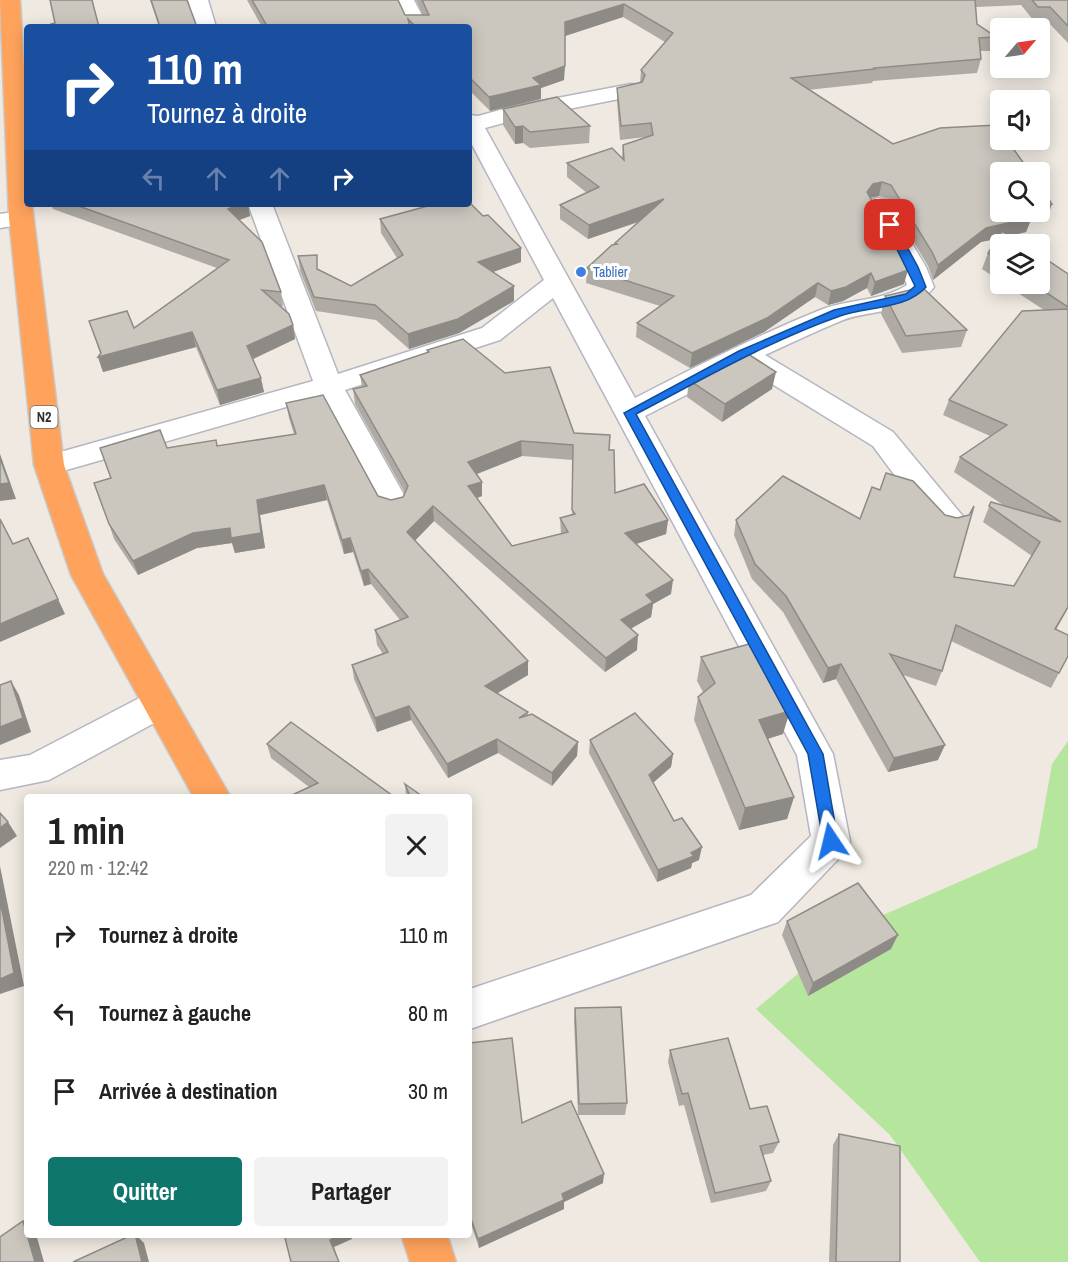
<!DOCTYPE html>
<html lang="fr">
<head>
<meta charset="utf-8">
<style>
  :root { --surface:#fff; --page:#f2f2f2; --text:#222; --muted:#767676; --accent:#0f766e }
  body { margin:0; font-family:"Archivo Narrow",sans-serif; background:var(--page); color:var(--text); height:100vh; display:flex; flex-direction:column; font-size:22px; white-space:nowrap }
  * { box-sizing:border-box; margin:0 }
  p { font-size:20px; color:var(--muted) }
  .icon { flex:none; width:33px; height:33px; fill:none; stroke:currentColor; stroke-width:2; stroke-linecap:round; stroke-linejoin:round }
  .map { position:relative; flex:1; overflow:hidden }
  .panel { position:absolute; left:24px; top:794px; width:448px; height:444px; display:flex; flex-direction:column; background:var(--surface); border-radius:6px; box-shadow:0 3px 15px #0003 }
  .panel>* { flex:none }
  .banner { position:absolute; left:24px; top:24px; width:448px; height:183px; border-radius:6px; box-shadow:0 3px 15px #0003; background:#1a4fa0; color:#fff; overflow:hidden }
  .needle { width:39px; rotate:61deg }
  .buttons { position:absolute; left:990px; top:18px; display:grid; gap:12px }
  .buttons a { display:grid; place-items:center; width:60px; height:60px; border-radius:6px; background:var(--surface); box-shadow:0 3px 15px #0003; font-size:30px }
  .pin { position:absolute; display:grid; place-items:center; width:51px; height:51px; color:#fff; margin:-26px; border-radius:12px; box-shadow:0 3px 9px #0006 }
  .me { position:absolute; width:66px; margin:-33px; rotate:350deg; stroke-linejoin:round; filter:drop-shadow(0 0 4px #0008) }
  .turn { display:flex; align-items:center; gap:21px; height:126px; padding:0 24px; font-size:27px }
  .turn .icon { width:78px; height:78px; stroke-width:2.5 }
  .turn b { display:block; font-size:42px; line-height:51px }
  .lanes { display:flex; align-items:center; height:57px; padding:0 24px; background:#0003; justify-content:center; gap:30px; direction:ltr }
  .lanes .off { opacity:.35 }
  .round { display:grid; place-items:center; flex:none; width:63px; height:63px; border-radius:6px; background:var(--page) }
  .head { display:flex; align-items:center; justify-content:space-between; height:102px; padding:0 24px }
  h1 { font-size:36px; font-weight:700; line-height:45px }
  .cta { display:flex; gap:12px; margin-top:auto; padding:12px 24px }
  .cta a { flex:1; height:69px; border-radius:6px; background:var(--accent); color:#fff; font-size:24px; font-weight:700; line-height:69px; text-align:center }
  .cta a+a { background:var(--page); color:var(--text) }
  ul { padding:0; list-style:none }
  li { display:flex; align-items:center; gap:18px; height:78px; padding:0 24px }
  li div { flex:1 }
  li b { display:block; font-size:22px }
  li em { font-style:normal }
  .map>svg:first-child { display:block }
  .green { fill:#b6e59e }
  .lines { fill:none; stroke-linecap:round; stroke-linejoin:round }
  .minor-casing { stroke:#b4b7c1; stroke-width:3 }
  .highway-casing { stroke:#c9c9c9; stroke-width:3 }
  .minor { fill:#fff; fill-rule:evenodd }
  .highway { fill:#ffa35c; fill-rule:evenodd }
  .wall { fill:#afaba4; fill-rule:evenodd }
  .shaded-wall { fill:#8e8b86 }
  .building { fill:#cbc7bf; stroke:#8e8b86; stroke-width:1.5; fill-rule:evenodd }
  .route { fill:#1a73e8; stroke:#114b97; stroke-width:1.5 }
  .shop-dot { fill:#3f7fe0; stroke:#fff; stroke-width:2 }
  .labels { text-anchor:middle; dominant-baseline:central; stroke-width:6; stroke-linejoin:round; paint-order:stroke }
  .far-shop-label { font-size:14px; fill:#366cbe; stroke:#fff; text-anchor:start }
  .shield { fill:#fff; stroke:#6d6d6d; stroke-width:1.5 }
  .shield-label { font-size:14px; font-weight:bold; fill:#2e2e2e }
</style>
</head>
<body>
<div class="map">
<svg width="1068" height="1262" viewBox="0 0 1068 1262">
  <rect width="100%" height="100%" fill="#efe9e1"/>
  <!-- green -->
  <path class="green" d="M1068 741V1262H980L890 1135 756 1009 851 929 1037 848 1052 764Z"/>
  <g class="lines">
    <defs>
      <g id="minor">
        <path d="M188 0H208L216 27H196Z"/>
        <path d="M394 0H414L428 27H408Z"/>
        <path d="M631 84 639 85 642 90 639 95 518 119 485 128 635 398C697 366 758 335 823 309 850 299 883 301 907 285L900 267 866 205 870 200 878 198 886 200 926 267 934 287C915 314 871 309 843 320 816 331 791 343 765 355L893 432 966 520 962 528 951 531 940 528 913 500 873 446 743 366 645 416 833 754 850 841 844 853 778 922 470 1029V989L751 895 811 836 797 755 553 298 500 340 345 390 408 502 404 510 393 513 382 510 321 397 49 475 39 472 34 465 39 458 313 381 248 204H272L338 374 482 328 544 280 470 141V115L478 116 515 106Z"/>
        <path d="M21 211 30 213 33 218 30 223 0 228V214Z"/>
        <path d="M159 690 171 694 176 704 171 714 49 780 0 790V760L30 755 147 694Z"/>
      </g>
      <g id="highway">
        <path d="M0 0H20L27 119V204H32L64 465 103 574 230 796H193L71 575 34 465 9 218Z"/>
        <path d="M401 1234H447L456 1262H410Z"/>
      </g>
    </defs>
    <!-- minor casing -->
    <use href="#minor" class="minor-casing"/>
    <!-- highway casing -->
    <use href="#highway" class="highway-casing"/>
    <!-- minor -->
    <use href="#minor" class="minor"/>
    <!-- highway -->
    <use href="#highway" class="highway"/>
  </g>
  <!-- wall -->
  <g class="wall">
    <path d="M150 0H187L197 27H159Z"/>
    <path d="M247 0H398L405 15H423L416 0H1068V43L1046 20 1034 21 1021 5 976 7 977 24 996 37 992 51H980L981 59 977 73 873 81 872 83 808 90 893 144 1047 218 1030 222 1026 232 1010 236 1000 244V281L982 269 988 253 997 239 981 242 933 280 928 266 888 199 879 196 870 198 904 284 871 296 867 288 843 301 828 305 815 297 764 332 690 368 636 337 637 323 660 306 586 283 587 268 615 245V243L639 222 588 239 560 219V205L587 193 567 177V163L622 158 623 145 646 137 620 140 617 102V88L640 83 641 70 665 42 623 17 565 36 564 80 541 88V99L490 111 470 91V27H262Z"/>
    <path d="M503 109 590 126 589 143 530 148 523 143 515 144 503 125Z"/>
    <path d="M51 204H248L250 216 239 220 281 292 283 306H280L293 325 295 339 253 359 264 392 220 405 196 347 103 372 98 357 100 353 89 321 134 328 217 268 53 209Z"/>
    <path d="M380 219 521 262 492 272 514 301 459 333 409 349 376 320 316 311 300 271 298 256 320 270 351 286 397 258 381 233Z"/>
    <path d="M1068 274V608L1056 630 1068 656 1051 688 951 641 942 671 936 686 903 675 938 760 888 772 836 679 823 683 783 612 752 579 734 535 736 520 954 577 1014 586 1032 556 983 522 991 502 1006 507 954 472 960 457 990 436 943 415 949 400 1044 310 1004 284H1040Z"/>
    <path d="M885 296 967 330 961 347 902 353 881 314Z"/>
    <path d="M427 350 574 433 609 450 615 493 668 520 666 534 636 544 671 594 653 604 651 617 630 629 637 650 605 672 434 521 415 540 528 675 497 693 528 712V715L578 742 577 756 552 786 498 753 448 778 411 720 377 732 354 679 352 665 383 654 377 645 375 630 400 620 371 584 364 586 353 552 344 554 327 500 260 515 265 548 235 553 232 543 197 548 138 575 114 539 109 524 111 478 167 448 218 446 294 434 289 418 286 403 378 496 391 500 403 497 405 493 355 404 353 389 362 387 360 375 427 353ZM522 456 573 460 572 514 560 518 561 534 512 546 477 498 482 496V482L477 474Z"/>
    <path d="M689 380 772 389 722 422 687 397Z"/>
    <path d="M701 657 783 734 768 739 794 797 787 819 739 830 694 720 698 697 703 692 697 681Z"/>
    <path d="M590 740 673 754 671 767 653 783 674 821 699 860 692 863 691 868 657 882 589 753Z"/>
    <path d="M267 744 393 796 309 787 271 758Z"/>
    <path d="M405 784 422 796H406Z"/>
    <path d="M787 921 891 949 808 996 782 935Z"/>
    <path d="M575 1008 627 1103 625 1115H578L574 1020Z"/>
    <path d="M470 1043 522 1123 603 1183 564 1202V1209L479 1248 470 1221Z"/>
    <path d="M670 1050 750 1109 779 1142 773 1153 763 1155 771 1181 766 1191 711 1203 684 1105 679 1106 668 1062Z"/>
    <path d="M839 1134 900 1262H829L833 1145Z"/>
  </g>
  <!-- shaded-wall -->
  <g class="shaded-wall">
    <path d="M624 4 623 17 565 36V22Z"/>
    <path d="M565 66 564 80 541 88V99L490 111 489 97 533 78Z"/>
    <path d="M523 126V143L515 144V127Z"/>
    <path d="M882 182 879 196 869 198 867 192 873 184Z"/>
    <path d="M664 199 663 213 588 239 589 225Z"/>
    <path d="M240 204H248L250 216 231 223 228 209Z"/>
    <path d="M1052 204 1047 218 1030 222 1026 232 981 242 933 280 938 265 986 228 1023 212H1040V207Z"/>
    <path d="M521 248V262L479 277 478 262Z"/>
    <path d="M908 270 904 284 871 296 875 282Z"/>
    <path d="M871 273 867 288 843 301 828 305 831 291Z"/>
    <path d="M818 283 815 297 764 332 690 368 692 353Z"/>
    <path d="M514 286V301L459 333 409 349 408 334Z"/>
    <path d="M293 325 295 339 251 360 247 346Z"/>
    <path d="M192 332 196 347 103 372 98 357Z"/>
    <path d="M776 372 772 389 722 422 725 404Z"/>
    <path d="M261 378 264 392 220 405 217 390Z"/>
    <path d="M521 441 522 456 469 477 468 462Z"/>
    <path d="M0 454 16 499 0 501Z"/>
    <path d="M482 482V496L469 501 468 486Z"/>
    <path d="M324 485 327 500 260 515 265 548 235 553 232 543 197 548 138 575 133 561 193 533 230 528 257 500Z"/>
    <path d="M433 506 434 521 409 547 407 532Z"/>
    <path d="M668 520 666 534 624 548 625 533Z"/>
    <path d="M350 538 353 552 344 554 342 540Z"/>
    <path d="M368 569 371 584 364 586 361 571Z"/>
    <path d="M673 580 671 594 653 604 651 617 620 635 621 620 646 595Z"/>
    <path d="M58 599 65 614 0 642V624Z"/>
    <path d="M638 635 637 650 605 672 606 658Z"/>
    <path d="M528 661V675L486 700 485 686Z"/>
    <path d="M841 664 836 679 823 683 828 668Z"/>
    <path d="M11 681 19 695 31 732 0 745V727Z"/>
    <path d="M409 706 411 720 377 732 375 718Z"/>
    <path d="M790 711 783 734 753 743 759 720Z"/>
    <path d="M497 739 498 753 448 778 447 764Z"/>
    <path d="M578 742 577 756 552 786V773Z"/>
    <path d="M945 745 938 760 888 772 894 758Z"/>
    <path d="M673 754 671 767 647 788 649 775Z"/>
    <path d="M794 797 787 819 739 830 745 808Z"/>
    <path d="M8 822 17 836 0 848V828Z"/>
    <path d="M702 847 699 860 692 863 691 868 657 882 658 870Z"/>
    <path d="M0 866 24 986 0 994Z"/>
    <path d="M898 935 891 949 808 996 813 983Z"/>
    <path d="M604 1174 603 1183 564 1202V1209L479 1248 478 1239 562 1194Z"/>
    <path d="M23 1221 27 1225V1234H36L44 1262H35Z"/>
    <path d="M135 1234 144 1243 149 1262H142Z"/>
    <path d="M341 1234H351L352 1239 334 1247 339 1262 330 1240Z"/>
  </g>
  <!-- building -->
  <g class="building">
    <path d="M50 0H92L99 27H52L51 24 55 23Z"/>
    <path d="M151 0H187L197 27H160Z"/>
    <path d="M252 0H398L405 15H429L422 0H975L977 24 996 37 979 38 981 59 874 68 875 69 791 78 893 144 940 128 997 125 1000 129V140H1007L1030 172H1000V212H1024L1031 218 986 228 938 265 932 252 891 185 882 182 873 184 867 192 902 254 908 270 875 282 871 273 846 287 831 291 818 283 767 318 692 353 637 323 674 296 587 268 612 245 617 244 615 243 664 199 589 225 560 205 599 187 567 163 612 148 624 160 623 145 653 135 651 123 621 126 617 88 642 82 645 75 641 70 673 33 624 4 565 22V66L533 78 541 85 489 97 470 78V27H416L408 19 410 27H262L267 26Z"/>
    <path d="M1032 0H1068V26L1050 7H1038Z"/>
    <path d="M557 97 590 126 530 132 523 126 515 127 503 109Z"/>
    <path d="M1040 186 1052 204 1040 207Z"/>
    <path d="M470 203 483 216 488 215 521 248 478 262 514 286 458 319 408 334 375 305 314 297 298 256 317 255V269L351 286 403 255 380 219 435 204H470Z"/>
    <path d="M73 204H240L228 209 262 242 281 292 262 290 289 314 293 325 247 346 261 378 217 390 192 332 98 357 101 353 89 321 127 311 134 328 229 260Z"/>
    <path d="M1002 231 1023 244H1000V262L988 253Z"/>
    <path d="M1040 255 1068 274V307L1033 284H1040Z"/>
    <path d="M922 287 967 330 906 336 885 296Z"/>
    <path d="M1068 309V607L1055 629 1068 635V656L1059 673 956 625 942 671 890 654 945 745 894 758 841 664 828 668 786 596 755 564 736 520 783 476 860 519 872 487 880 490 886 473 913 481 945 515 957 518 969 515 974 506 954 577 1014 586 1040 542 989 506 991 502 1061 522 960 457 1007 425 949 400 1022 311Z"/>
    <path d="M463 339 505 373 550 367 574 433 610 435 609 450H614L615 493 644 484 668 520 625 533 673 580 646 595 653 602 621 620 638 635 606 658 433 506 407 532 528 661 485 686 528 712 519 718 532 714 578 742 552 773 497 739 447 764 409 706 375 718 352 665 388 652 375 630 408 617 368 569 361 571 350 538 342 540 324 485 257 500 261 533 231 538 230 528 193 533 133 561 109 524 94 483 111 478 100 448 160 430 167 448 216 440 217 446 296 434 286 403 323 395 378 496 391 500 403 497 408 486 353 389 367 386 360 375 429 352 427 350ZM521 441 573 445 572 510 575 514 560 518 568 532 512 546 468 486 482 482 468 462Z"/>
    <path d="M745 352 776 372 725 404 689 380Z"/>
    <path d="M0 458 9 483 0 484Z"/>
    <path d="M0 519 13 544 28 538 58 599 0 624Z"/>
    <path d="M753 643 790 711 759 720 794 797 745 808 698 697 715 683 701 657Z"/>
    <path d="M11 681 23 718 0 727V685Z"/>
    <path d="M635 713 673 754 649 775 674 821 682 818 702 847 691 853 694 856 658 870 590 740Z"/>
    <path d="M291 722 393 796H290L318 783 267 744Z"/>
    <path d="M405 784 422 796H410Z"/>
    <path d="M0 813 8 822 0 828Z"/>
    <path d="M858 883 898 935 813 983 787 921Z"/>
    <path d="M0 900 14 973 0 979Z"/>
    <path d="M621 1007 627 1103 579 1104 575 1008Z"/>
    <path d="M512 1038 522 1123 571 1101 604 1174 562 1194 564 1200 478 1239 470 1216V1043Z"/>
    <path d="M728 1038 750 1109 767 1106 779 1142 760 1146 771 1181 715 1193 688 1093 682 1094 670 1050Z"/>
    <path d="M839 1134 900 1146V1262H836Z"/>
    <path d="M23 1221 35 1262H0V1237Z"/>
    <path d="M134 1234H135L142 1262H73Z"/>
    <path d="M284 1234H341L330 1240 339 1262H291Z"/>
  </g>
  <!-- route -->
  <path class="route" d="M890 222 895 225 918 267 926 287C906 310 867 306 840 316 769 341 703 379 636 414L823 754 838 841 836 846 831 848 825 846 823 841 808 754 624 413 739 351 834 310 906 294 915 286 885 225Z"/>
  <!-- markers -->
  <circle class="shop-dot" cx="581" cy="272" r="6"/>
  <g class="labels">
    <!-- far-shop labels -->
    <g class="far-shop-label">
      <text x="593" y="272">Tablier</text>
    </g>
    <!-- shield labels -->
    <rect class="shield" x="30.5" y="406" width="27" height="22" rx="4.5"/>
    <g class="shield-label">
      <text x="44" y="417">N2</text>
    </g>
  </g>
</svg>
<div class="buttons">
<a><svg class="needle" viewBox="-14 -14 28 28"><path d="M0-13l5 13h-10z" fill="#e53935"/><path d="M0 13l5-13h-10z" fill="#767676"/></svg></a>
<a><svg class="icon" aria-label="sound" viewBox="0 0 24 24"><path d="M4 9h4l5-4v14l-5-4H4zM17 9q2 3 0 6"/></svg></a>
<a><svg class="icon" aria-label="search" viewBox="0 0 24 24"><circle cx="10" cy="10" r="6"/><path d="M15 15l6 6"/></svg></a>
<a><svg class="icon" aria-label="layers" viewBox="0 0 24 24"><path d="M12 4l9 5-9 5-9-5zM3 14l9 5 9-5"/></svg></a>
</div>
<div class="pin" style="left:890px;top:225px;background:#d93025"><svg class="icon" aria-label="arrive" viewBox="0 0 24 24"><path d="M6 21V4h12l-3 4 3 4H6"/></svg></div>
<svg class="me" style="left:831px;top:841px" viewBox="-20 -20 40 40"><path d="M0-17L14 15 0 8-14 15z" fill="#1a73e8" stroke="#fff" stroke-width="4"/></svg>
<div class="banner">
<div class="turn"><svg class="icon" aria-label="right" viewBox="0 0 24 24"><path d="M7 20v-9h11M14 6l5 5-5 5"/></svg><div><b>110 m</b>Tournez à droite</div></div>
<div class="lanes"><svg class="icon off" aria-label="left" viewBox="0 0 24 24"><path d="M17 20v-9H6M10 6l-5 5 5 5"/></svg><svg class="icon off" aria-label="ahead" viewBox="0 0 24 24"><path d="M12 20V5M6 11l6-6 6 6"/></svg><svg class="icon off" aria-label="ahead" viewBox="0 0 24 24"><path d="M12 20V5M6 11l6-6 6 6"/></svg><svg class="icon" aria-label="right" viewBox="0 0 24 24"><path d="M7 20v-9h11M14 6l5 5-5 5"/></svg></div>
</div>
<section class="panel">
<div class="head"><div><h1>1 min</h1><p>220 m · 12:42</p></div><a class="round"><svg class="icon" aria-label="close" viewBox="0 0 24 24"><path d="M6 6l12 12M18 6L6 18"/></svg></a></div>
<ul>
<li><svg class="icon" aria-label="right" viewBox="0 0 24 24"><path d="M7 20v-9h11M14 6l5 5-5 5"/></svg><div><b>Tournez à droite</b></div><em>110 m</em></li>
<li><svg class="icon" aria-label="left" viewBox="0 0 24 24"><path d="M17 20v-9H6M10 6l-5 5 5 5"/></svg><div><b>Tournez à gauche</b></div><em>80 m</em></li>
<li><svg class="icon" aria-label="arrive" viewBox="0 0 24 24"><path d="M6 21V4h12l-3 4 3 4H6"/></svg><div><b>Arrivée à destination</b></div><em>30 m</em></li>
</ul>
<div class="cta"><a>Quitter</a><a>Partager</a></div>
</section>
</div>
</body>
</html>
